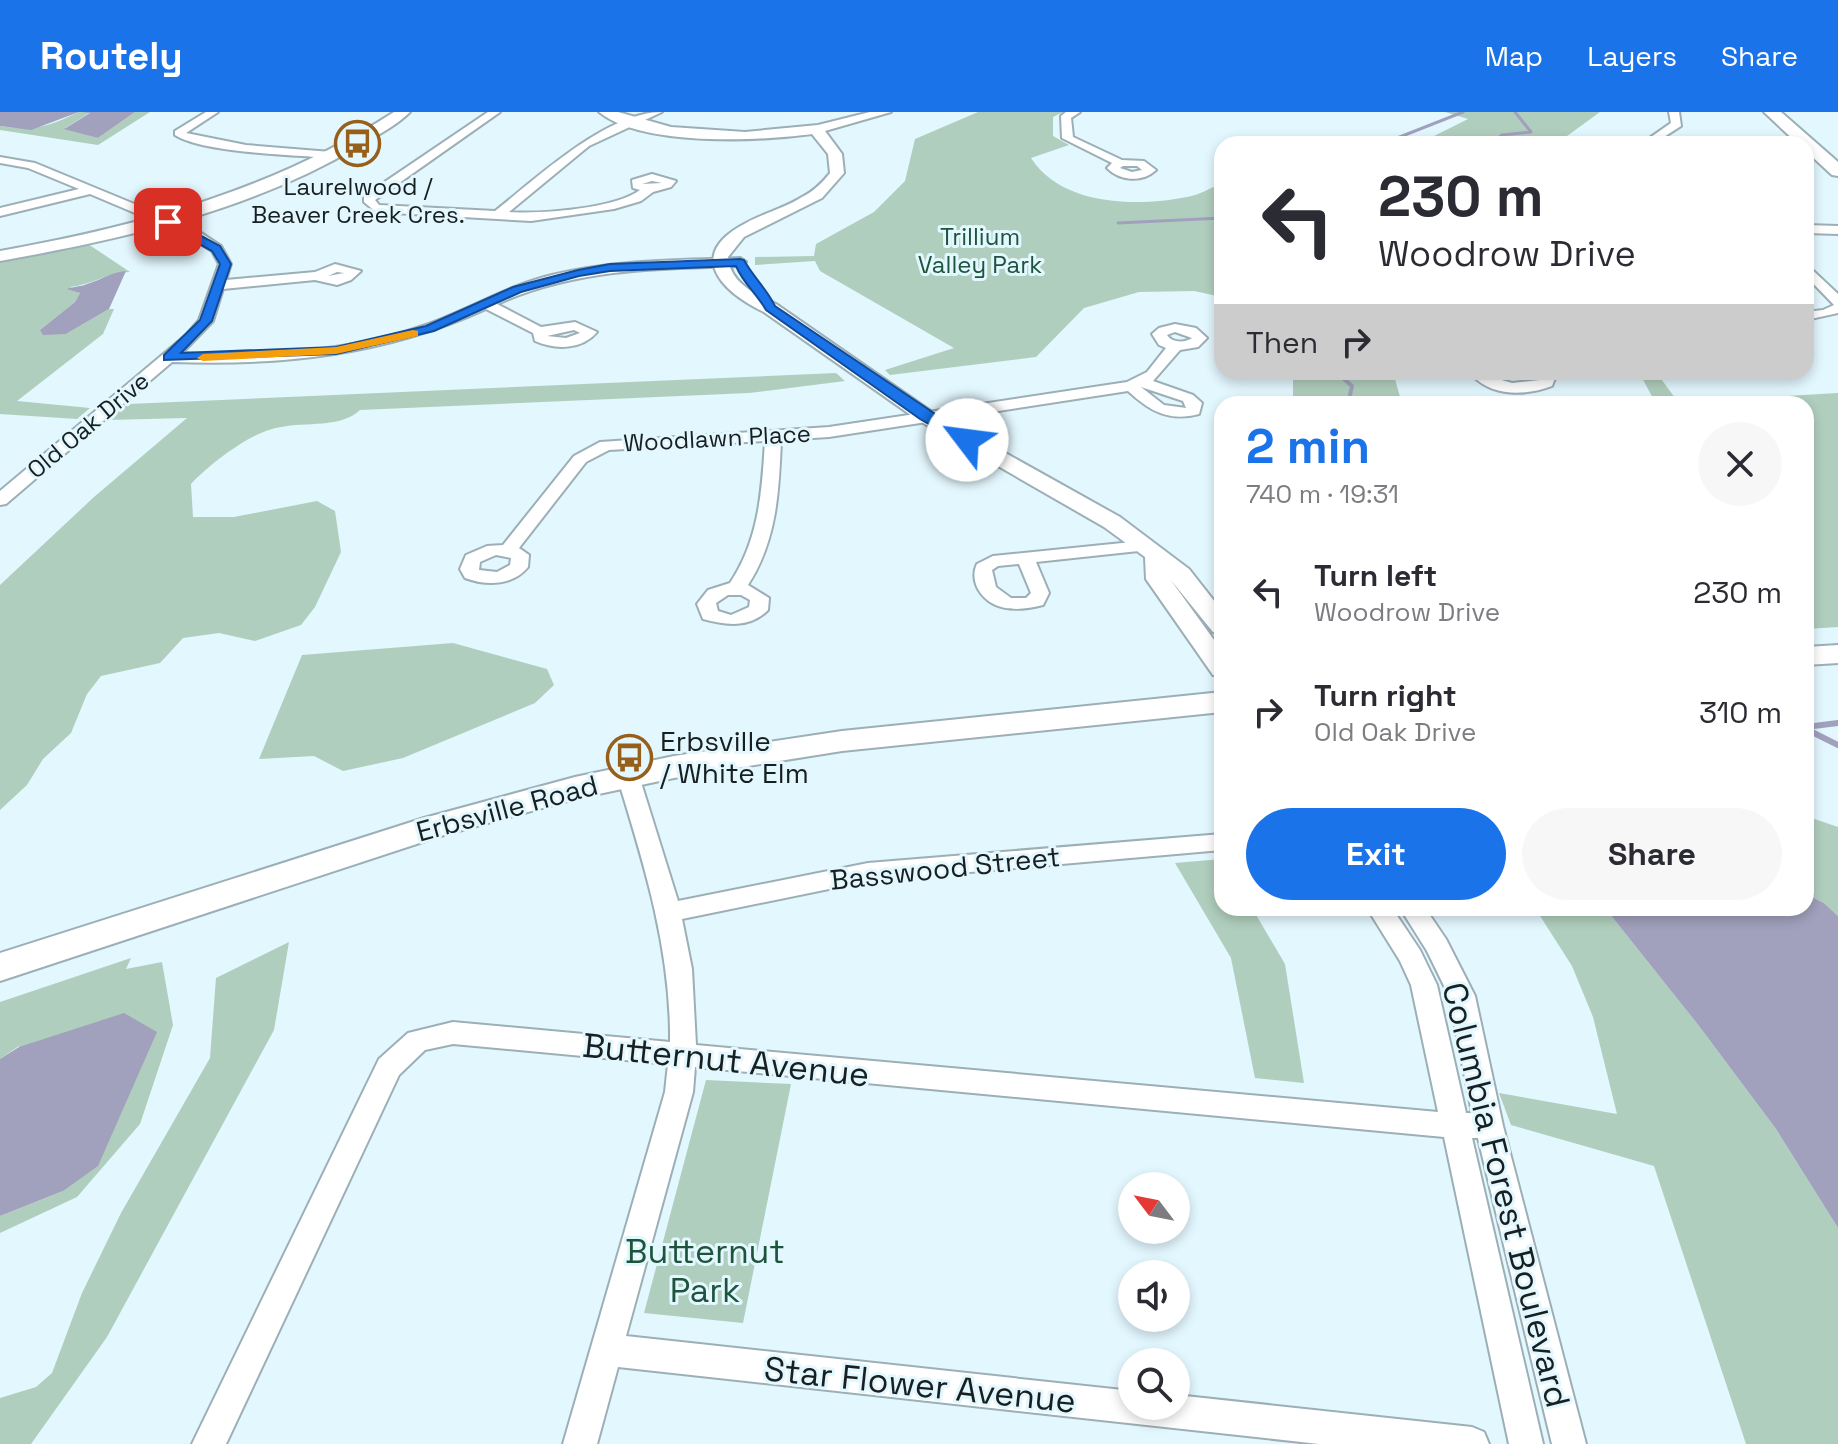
<!DOCTYPE html>
<html lang="en">
<head>
<meta charset="utf-8">
<style>
  :root { --surface:#fff; --page:#f7f7f7; --text:#2b2b33; --muted:#7c7c81; --accent:#1a73e8 }
  body { margin:0; font-family:"Space Grotesk",sans-serif; background:var(--page); color:var(--text); height:100vh; display:flex; flex-direction:column; font-size:30px; white-space:nowrap }
  * { box-sizing:border-box; margin:0 }
  p { font-size:26px; color:var(--muted) }
  .icon { flex:none; width:44px; height:44px; fill:none; stroke:currentColor; stroke-width:2; stroke-linecap:round; stroke-linejoin:round }
  .map { position:relative; flex:1; overflow:hidden }
  .drawer { position:absolute; left:1214px; top:284px; width:600px; height:520px; display:flex; flex-direction:column; background:var(--surface); border-radius:24px; box-shadow:0 4px 12px #0003 }
  .drawer>* { flex:none }
  .hud { position:absolute; left:1214px; top:24px; width:600px; height:244px; border-radius:24px; box-shadow:0 4px 12px #0003; background:#fff; color:var(--text); overflow:hidden }
  .needle { width:52px; rotate:302deg }
  .fabs { position:absolute; left:1118px; top:1060px; display:grid; gap:16px }
  .fabs a { display:grid; place-items:center; width:72px; height:72px; border-radius:50%; background:var(--surface); box-shadow:0 4px 12px #0003; font-size:40px }
  .pin { position:absolute; display:grid; place-items:center; width:68px; height:68px; color:#fff; margin:-34px; border-radius:16px; box-shadow:0 4px 12px #0006 }
  .me { position:absolute; width:88px; margin:-44px; rotate:300deg; stroke-linejoin:round; filter:drop-shadow(0 0 6px #0008) }
  .turn { display:flex; align-items:center; gap:28px; height:168px; padding:0 32px; font-size:36px }
  .turn .icon { width:104px; height:104px; stroke-width:2.5 }
  .turn b { display:block; font-size:56px; line-height:68px }
  .then { display:flex; align-items:center; height:76px; padding:0 32px; background:#0003; gap:16px; font-size:30px }
  .round { display:grid; place-items:center; flex:none; width:84px; height:84px; border-radius:42px; background:var(--page) }
  .headline { display:flex; align-items:center; justify-content:space-between; height:136px; padding:0 32px }
  h1 { font-size:48px; font-weight:700; line-height:60px; color:var(--accent) }
  .primary-button { display:flex; gap:16px; margin-top:auto; padding:16px 32px }
  .primary-button a { flex:1; height:92px; border-radius:48px; background:var(--accent); color:#fff; font-size:32px; font-weight:700; line-height:92px; text-align:center }
  .primary-button a+a { background:var(--page); color:var(--text) }
  ul { padding:0; list-style:none }
  li { display:flex; align-items:center; gap:24px; height:120px; padding:0 32px }
  li div { flex:1 }
  li b { display:block; font-size:30px }
  li em { font-style:normal }
  header { display:flex; align-items:center; gap:48px; box-sizing:border-box; height:112px; padding:0 40px; background:var(--accent); color:#fff }
  header strong { font-size:38px }
  nav { display:flex; gap:44px; margin-inline-start:auto; font-size:28px }
  .map>svg:first-child { display:block }
  .green { fill:#b0cebd }
  .water { fill:#a1a1be }
  .lines { fill:none; stroke-linecap:round; stroke-linejoin:round }
  .stream-far2 { stroke:#a1a1be; stroke-width:3 }
  .stream-far1 { stroke:#a1a1be; stroke-width:4 }
  .stream { stroke:#a1a1be; stroke-width:6 }
  .minor-casing { stroke:#9dafb6; stroke-width:4 }
  .tertiary-casing { stroke:#9dafb6; stroke-width:4 }
  .secondary-casing { stroke:#9dafb6; stroke-width:4 }
  .minor { fill:#fff; fill-rule:evenodd }
  .tertiary { fill:#fff; fill-rule:evenodd }
  .secondary { fill:#fff; fill-rule:evenodd }
  .route { fill:#1a73e8; stroke:#114b97; stroke-width:2 }
  .slow { fill:#f59e0b }
  .labels { text-anchor:middle; dominant-baseline:central; stroke-width:6; stroke-linejoin:round; paint-order:stroke }
  .far-poi-label { font-size:24px; fill:#181f21; stroke:#e3f7fe }
  .far-park-label { font-size:24px; fill:#1e543b; stroke:#e3f7fe }
  .far-street-label { font-size:24px; fill:#181f21; stroke:#e3f7fe }
  .poi-label { font-size:28px; fill:#181f21; stroke:#e3f7fe; text-anchor:start }
  .street-label { font-size:28px; fill:#181f21; stroke:#e3f7fe }
  .near-street-label { font-size:34px; fill:#181f21; stroke:#e3f7fe }
  .near-park-label { font-size:34px; fill:#1e543b; stroke:#e3f7fe }
</style>
</head>
<body>
<header>
<strong>Routely</strong>
<nav><a>Map</a><a>Layers</a><a>Share</a></nav>
</header>
<div class="map">
<svg width="1838" height="1332" viewBox="0 0 1838 1332">
  <rect width="100%" height="100%" fill="#e3f7fe"/>
  <!-- green -->
  <g class="green">
    <path d="M79 0H91L65 16 98 26 135 0H150L98 33 0 18V14C35 19 47 15 79 0Z"/>
    <path d="M978 0H1063L1053 5V24L1069 33 1031 46C1062 94 1136 95 1187 85 1199 83 1211 76 1222 71V185L1194 179 1139 180 1084 196 1036 245 890 263 885 258 954 236 820 159 815 149 755 153V145L814 144 816 132 874 100 905 69 915 27Z"/>
    <path d="M1445 0H1600L1556 32H1418L1468 7Z"/>
    <path d="M88 132 130 160C109 160 91 173 70 175L80 181 75 190 40 218 66 222 109 197H114L103 222 17 289 90 296 77 307 0 302V150Z"/>
    <path d="M1293 260H1393L1402 292H1293Z"/>
    <path d="M1639 260H1656L1678 290 1838 281V515L1806 517V292H1656Z"/>
    <path d="M836 261 845 269 749 281 360 298C342 316 305 310 281 315 252 319 211 351 191 372L193 405H234L317 389 335 399 341 440 315 495 301 513 255 529 219 521 183 526 160 551 101 564 87 582 71 621 43 647 27 673 0 698V473L94 385 187 306 107 308 128 292Z"/>
    <path d="M453 531 547 557 554 573 535 591 403 646 343 659 314 644 259 647 302 543Z"/>
    <path d="M1806 704 1838 715V804L1824 791 1806 782Z"/>
    <path d="M1222 747V796H1252L1285 852 1304 971 1255 966 1231 846 1175 751Z"/>
    <path d="M1535 796H1605L1699 914 1776 1017 1838 1116V1332H1746L1654 1054 1511 1013 1499 981 1617 1002 1593 905 1572 854Z"/>
    <path d="M289 830 274 918 107 1225 31 1332H0V1286L36 1275 52 1261 82 1181 121 1101 210 946 216 866Z"/>
    <path d="M131 846 126 857 162 850 173 913 140 1012 77 1085 0 1121V1104L63 1079 19 934 0 947V890Z"/>
    <path d="M706 968 791 972 743 1211 644 1201Z"/>
  </g>
  <!-- water -->
  <g class="water">
    <path d="M0 0H79L31 18 0 14Z"/>
    <path d="M82 0H135L98 26 64 17 90 1Z"/>
    <path d="M126 159 109 197 66 222 43 223 40 218 75 190 80 181 67 177C74 174 80 175 87 172 101 168 111 160 126 159Z"/>
    <path d="M1806 782 1824 791 1838 804V1116L1776 1017 1699 914 1605 796H1806Z"/>
    <path d="M124 901 157 920 98 1054 63 1079 0 1104V947L19 935Z"/>
  </g>
  <g class="lines">
    <!-- stream-far2 -->
    <g class="stream-far2">
      <path d="M1382 32 1463 0"/>
      <path d="M1491 32 1502 23 1531 20 1515 0"/>
      <path d="M1118 111 1222 106"/>
    </g>
    <!-- stream-far1 -->
    <path class="stream-far1" d="M1336 260 1352 274 1348 292"/>
    <!-- stream -->
    <g class="stream">
      <path d="M1806 615 1838 611"/>
      <path d="M1806 617 1838 633"/>
    </g>
    <defs>
      <g id="minor">
        <path d="M206 0H218L186 21 246 33 331 40 337 43 331 46C295 43 203 41 175 23V19Z"/>
        <path d="M488 0H500L375 88 379 93 495 99C537 66 607 0 662 0L589 34 509 100C541 102 614 97 640 78L633 76 632 68 652 62 676 69 671 75 653 80 641 89 614 97 531 109 376 100 364 90V84ZM652 69 662 71 642 72Z"/>
        <path d="M1066 0H1080L1071 6 1073 25 1122 48 1144 49 1156 58C1142 71 1120 69 1107 56L1112 51 1062 26 1061 4ZM1123 54H1137L1142 58 1132 60 1120 56Z"/>
        <path d="M1669 0H1679L1681 14 1653 32H1641L1671 11Z"/>
        <path d="M0 45 35 51 195 117 221 134 231 152 226 168 315 160 335 152 361 159 351 168 337 173 315 168 223 177 213 209 182 241C262 245 346 241 423 214 467 199 506 174 552 163 614 148 677 148 740 146L746 150 740 154C656 156 575 157 497 192L541 215 575 210 597 220C582 238 555 238 535 229L533 221 486 197C385 243 282 254 172 250L6 392 0 393V379L186 223 199 208 219 152 212 139 187 123 90 82 0 104V96L79 77 28 56 0 51ZM337 160 344 161 328 164ZM574 218 580 221 566 226 547 224Z"/>
        <path d="M1806 113 1838 114V122L1806 121Z"/>
        <path d="M1806 152 1838 182V201L1806 208V200L1823 198 1834 193 1806 164Z"/>
        <path d="M1175 212 1196 216 1207 226 1198 235 1180 238 1153 269 1193 283 1202 291 1199 302C1168 310 1150 299 1128 279L829 325 781 328C779 379 777 428 748 473L769 486 768 498C749 517 726 513 703 507L697 492 708 478 730 471C759 428 762 379 765 329L609 338 586 350 519 436 529 443 528 455C512 474 487 474 465 466L460 457 466 443 487 434 503 433 574 344 600 330 829 315 1127 270 1147 260 1166 236 1159 233 1152 222 1159 216ZM1175 220 1192 226C1185 231 1172 231 1167 223ZM1141 275 1183 289 1186 296 1164 293ZM496 443 511 446 510 453 497 460 479 458 480 450ZM728 483H741L750 488 749 495 731 503 718 499 716 491Z"/>
        <path d="M1474 260H1489L1491 265 1512 271 1540 268 1533 260H1550L1555 266 1552 274C1526 284 1492 285 1472 263Z"/>
        <path d="M1142 429 1151 434 1148 438 1036 450 1049 481 1043 493C1020 499 992 501 978 477 974 469 973 460 977 452L993 444ZM1019 452 1031 481 1026 486H1011L996 475 992 458 998 454Z"/>
        <path d="M628 657 636 659 639 664 678 789 868 751 1222 722V738L868 769 682 807 692 857 696 933 1438 1000 1411 873 1400 849 1367 796H1392L1420 838 1437 873 1466 1001H1472L1449 884 1427 839 1400 796H1425L1446 827 1475 884 1503 1014 1586 1332H1552L1478 1026H1472L1543 1332H1509L1444 1025 695 955 693 980 626 1224 1132 1279V1294H1176V1283L1472 1315 1484 1320 1489 1332H1319L618 1255 597 1332H563L665 980 668 952 453 932 425 938 399 963 226 1332H192L379 947 408 921 453 910 670 930C671 837 644 752 617 664L620 659Z"/>
      </g>
      <g id="tertiary">
        <path d="M394 0H410C396 14 376 24 359 34 250 99 123 127 0 149V139C140 114 273 78 394 0Z"/>
        <path d="M599 0H618L671 15 745 20 818 13 870 0H891L825 19 842 42 844 61 822 86 744 125 728 145C730 171 755 182 776 192L932 300 1120 405 1189 457 1222 499V522L1213 520 1170 467 1222 539V565L1213 563 1146 467 1145 445 1104 415 918 308 764 200C719 178 686 142 746 111 764 101 785 96 802 85 814 79 822 71 830 61L828 42 812 22C760 29 642 35 599 0Z"/>
      </g>
      <g id="secondary">
        <path d="M1764 0H1781L1838 50V64L1832 63 1806 39V32H1798Z"/>
        <path d="M1838 533V551L1806 553V535Z"/>
        <path d="M1222 580V600L842 639 674 666 575 687 444 723 0 869V841L424 706 575 665 674 644 842 619Z"/>
      </g>
    </defs>
    <!-- minor casing -->
    <use href="#minor" class="minor-casing"/>
    <!-- tertiary casing -->
    <use href="#tertiary" class="tertiary-casing"/>
    <!-- secondary casing -->
    <use href="#secondary" class="secondary-casing"/>
    <!-- minor -->
    <use href="#minor" class="minor"/>
    <!-- tertiary -->
    <use href="#tertiary" class="tertiary"/>
    <!-- secondary -->
    <use href="#secondary" class="secondary"/>
  </g>
  <!-- route -->
  <path class="route" d="M165 108H172L220 134 231 152 212 209 181 241 336 235 426 214 513 175 578 158 610 152 740 147 744 148C753 165 767 177 775 194L974 328 962 331 920 307 766 198C757 182 743 171 736 154L610 159 579 164 521 180 434 219 336 242 164 248V243L200 208 220 152 212 139 165 113Z"/>
  <!-- slow -->
  <path class="slow" d="M413 218 418 219V224L336 242 203 249 197 246 203 242 336 235Z"/>
  <!-- icons -->
  <defs>
    <symbol id="bus-ring" viewBox="-11 -11 22 22"><circle r="9.5" fill="#e3f7fe" stroke="#975f19" stroke-width="1.5"/><path d="M-5-6H5V4H4V6H2V4H-2V6H-4V4H-5ZM-3.5-4V0h7V-4ZM-3.5 1.2v1.5H-2V1.2ZM2 1.2v1.5H3.5V1.2Z" fill="#975f19"/></symbol>
  </defs>
  <g fill-rule="evenodd">
    <use href="#bus-ring" x="332" y="6" width="51" height="51"/>
    <use href="#bus-ring" x="604" y="620" width="51" height="51"/>
  </g>
  <g class="labels">
    <!-- far-poi labels -->
    <g class="far-poi-label">
      <text x="358" y="74">Laurelwood /<tspan x="358" dy="28">Beaver Creek Cres.</tspan></text>
    </g>
    <!-- far-park labels -->
    <g class="far-park-label">
      <text x="980" y="124">Trillium<tspan x="980" dy="28">Valley Park</tspan></text>
    </g>
    <!-- far-street labels -->
    <g class="far-street-label">
      <text transform="translate(88 313) rotate(-40)">Old Oak Drive</text>
      <text transform="translate(717 326) rotate(-3)">Woodlawn Place</text>
    </g>
    <!-- poi labels -->
    <g class="poi-label">
      <text x="660" y="629">Erbsville<tspan x="660" dy="32">/ White Elm</tspan></text>
    </g>
    <!-- street labels -->
    <g class="street-label">
      <text transform="translate(507 696) rotate(-15)">Erbsville Road</text>
      <text transform="translate(945 756) rotate(-6)">Basswood Street</text>
    </g>
    <!-- near-street labels -->
    <g class="near-street-label">
      <text transform="translate(726 948) rotate(6)">Butternut Avenue</text>
      <text transform="translate(1506 1083) rotate(76)">Columbia Forest Boulevard</text>
      <text transform="translate(920 1273) rotate(6)">Star Flower Avenue</text>
    </g>
    <!-- near-park labels -->
    <g class="near-park-label">
      <text x="705" y="1139">Butternut<tspan x="705" dy="39">Park</tspan></text>
    </g>
  </g>
</svg>
<div class="fabs">
<a><svg class="needle" viewBox="-14 -14 28 28"><path d="M0-13l5 13h-10z" fill="#e53935"/><path d="M0 13l5-13h-10z" fill="#7c7c81"/></svg></a>
<a><svg class="icon" aria-label="sound" viewBox="0 0 24 24"><path d="M4 9h4l5-4v14l-5-4H4zM17 9q2 3 0 6"/></svg></a>
<a><svg class="icon" aria-label="search" viewBox="0 0 24 24"><circle cx="10" cy="10" r="6"/><path d="M15 15l6 6"/></svg></a>
</div>
<div class="pin" style="left:168px;top:110px;background:#d93025"><svg class="icon" aria-label="arrive" viewBox="0 0 24 24"><path d="M6 21V4h12l-3 4 3 4H6"/></svg></div>
<svg class="me" style="left:967px;top:328px" viewBox="-20 -20 40 40"><circle r="19" fill="#fff"/><path d="M0-13L10 11 0 6-10 11z" fill="#1a73e8"/></svg>
<div class="hud">
<div class="turn"><svg class="icon" aria-label="left" viewBox="0 0 24 24"><path d="M17 20v-9H6M10 6l-5 5 5 5"/></svg><div><b>230 m</b>Woodrow Drive</div></div>
<div class="then">Then<svg class="icon" aria-label="right" viewBox="0 0 24 24"><path d="M7 20v-9h11M14 6l5 5-5 5"/></svg></div>
</div>
<section class="drawer">
<div class="headline"><div><h1>2 min</h1><p>740 m · 19:31</p></div><a class="round"><svg class="icon" aria-label="close" viewBox="0 0 24 24"><path d="M6 6l12 12M18 6L6 18"/></svg></a></div>
<ul>
<li><svg class="icon" aria-label="left" viewBox="0 0 24 24"><path d="M17 20v-9H6M10 6l-5 5 5 5"/></svg><div><b>Turn left</b><p>Woodrow Drive</p></div><em>230 m</em></li>
<li><svg class="icon" aria-label="right" viewBox="0 0 24 24"><path d="M7 20v-9h11M14 6l5 5-5 5"/></svg><div><b>Turn right</b><p>Old Oak Drive</p></div><em>310 m</em></li>
</ul>
<div class="primary-button"><a>Exit</a><a>Share</a></div>
</section>
</div>
</body>
</html>
